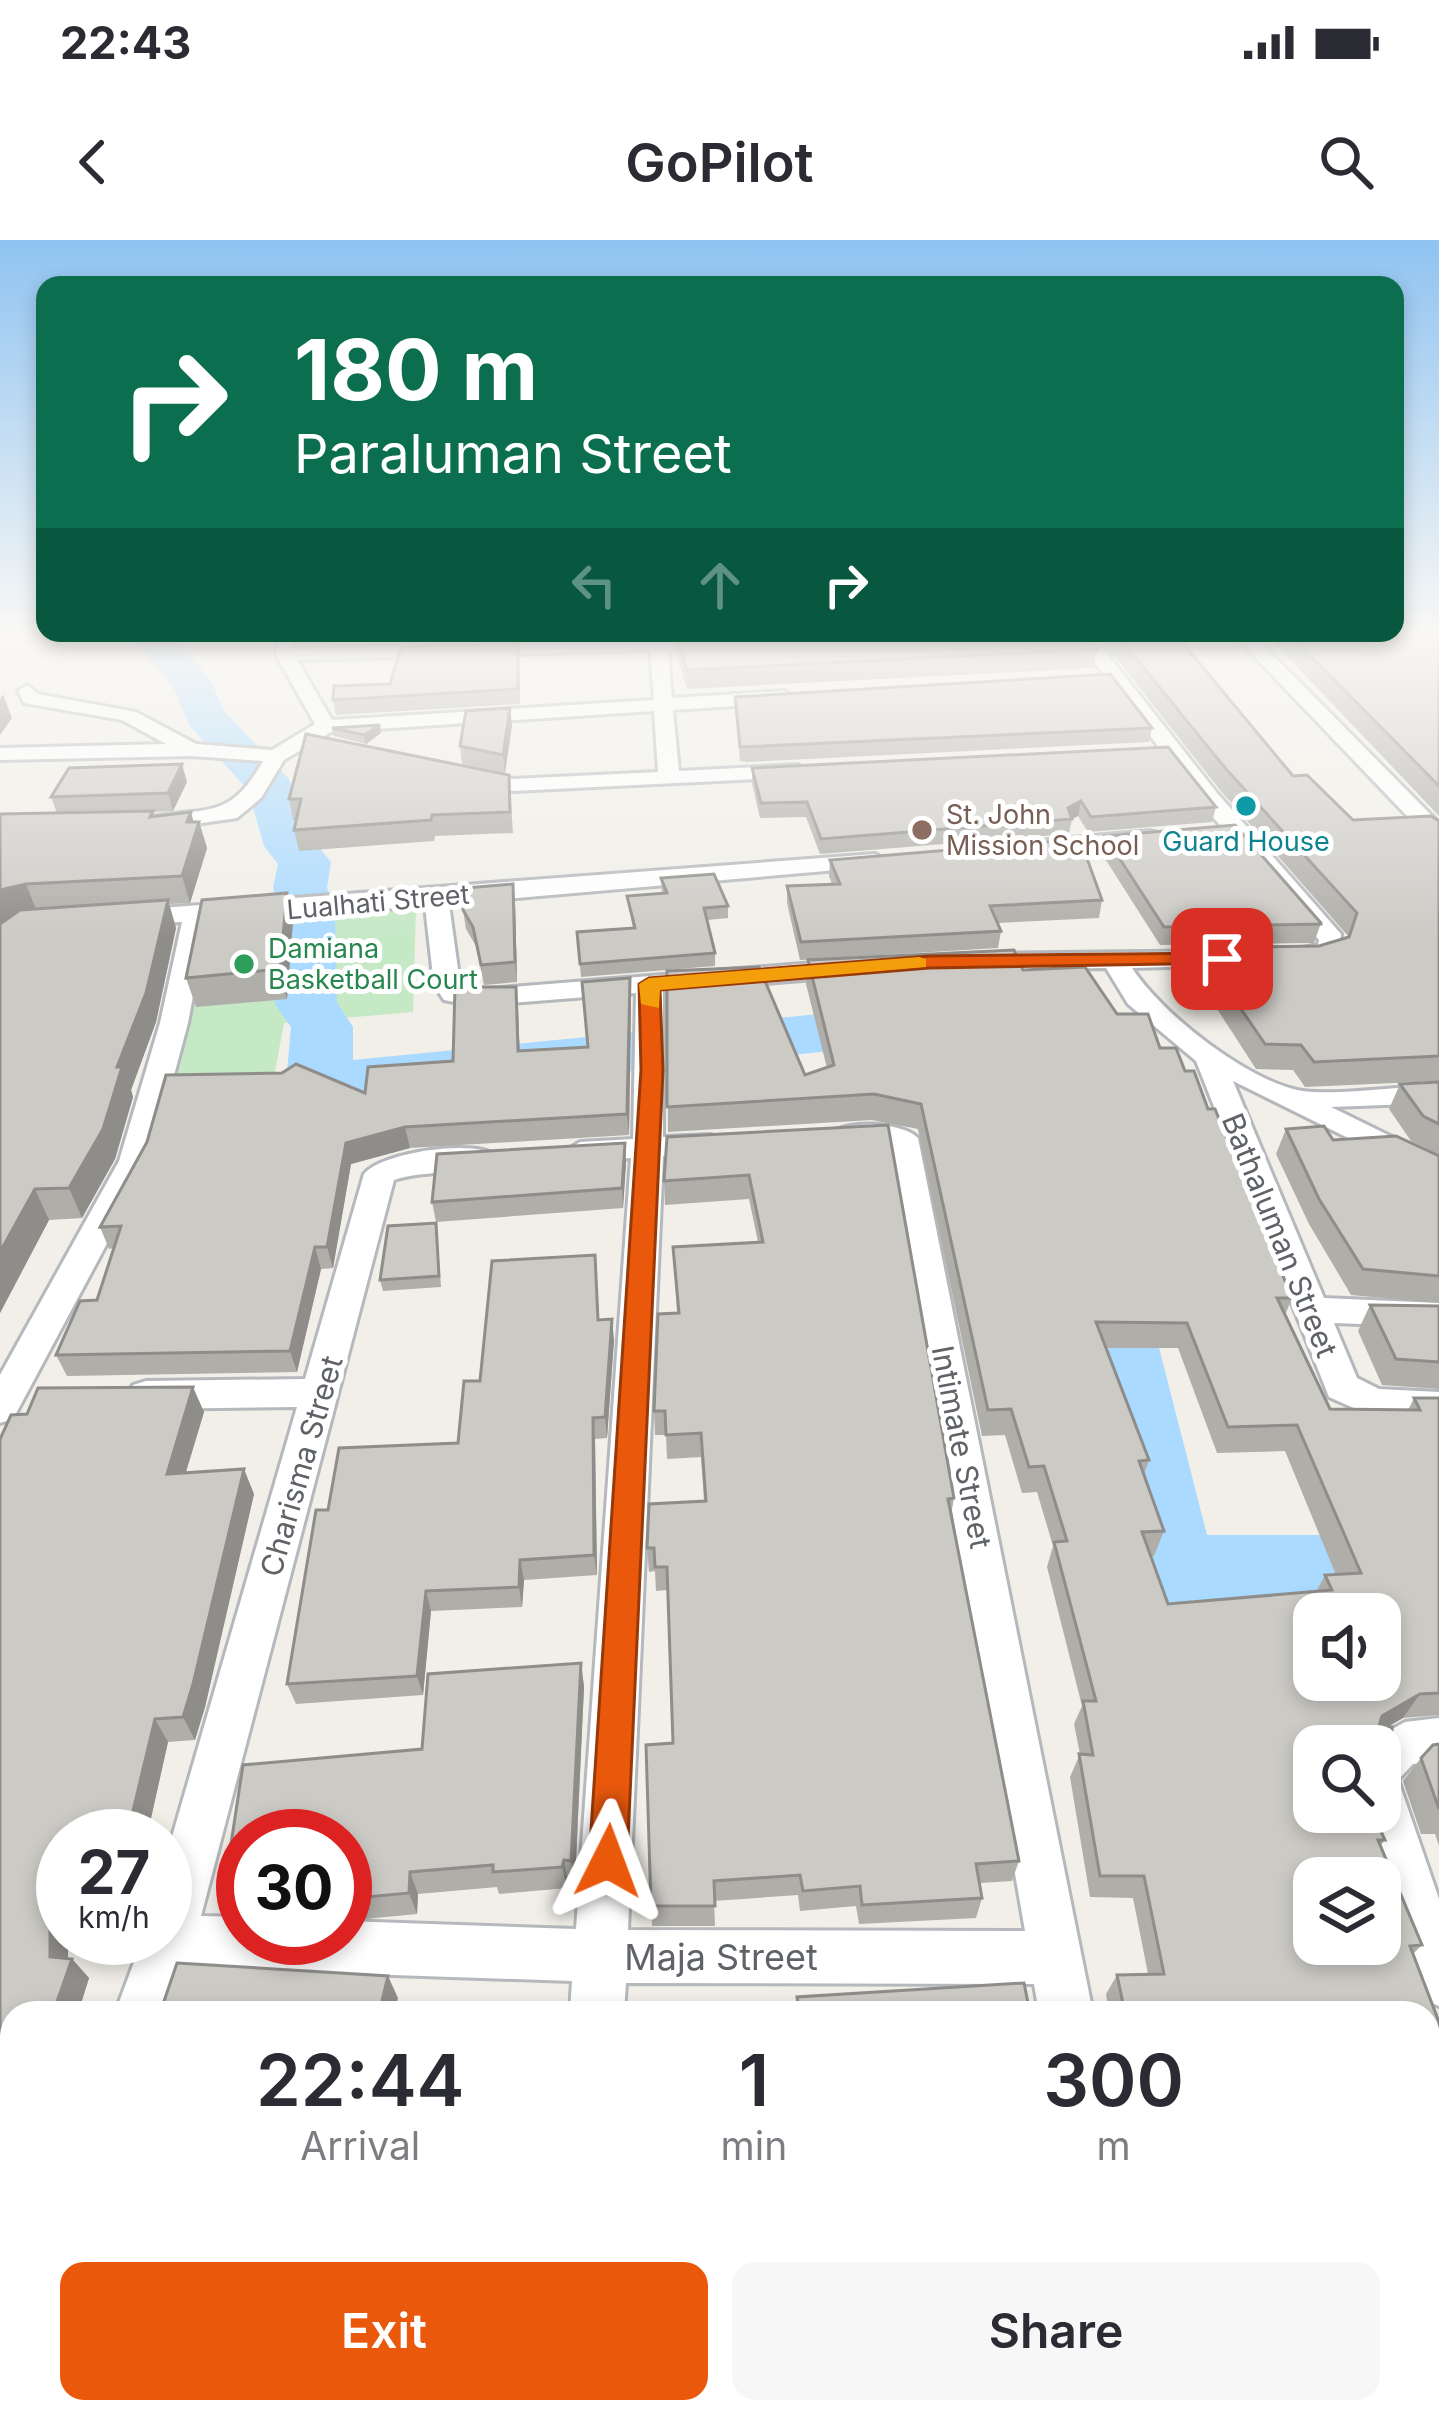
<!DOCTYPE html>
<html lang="en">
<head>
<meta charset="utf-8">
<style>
  :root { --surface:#fff; --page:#f7f7f7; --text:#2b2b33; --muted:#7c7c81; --accent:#ea580c }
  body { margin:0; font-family:Inter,sans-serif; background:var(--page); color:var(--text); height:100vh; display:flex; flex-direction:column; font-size:45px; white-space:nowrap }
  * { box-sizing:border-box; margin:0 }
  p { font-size:39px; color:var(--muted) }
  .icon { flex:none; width:66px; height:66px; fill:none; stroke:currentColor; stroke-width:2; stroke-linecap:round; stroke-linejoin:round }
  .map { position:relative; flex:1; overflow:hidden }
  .panel { position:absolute; left:0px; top:1761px; width:1440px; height:423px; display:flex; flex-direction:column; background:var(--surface); border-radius:36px 36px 0 0; box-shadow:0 6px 18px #0003 }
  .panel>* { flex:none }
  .guide { position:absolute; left:36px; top:36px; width:1368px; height:366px; border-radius:24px; box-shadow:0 6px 18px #0003; background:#0b6e4f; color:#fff; overflow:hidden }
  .fabs { position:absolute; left:1293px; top:1353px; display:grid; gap:24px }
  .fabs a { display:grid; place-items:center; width:108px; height:108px; border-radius:24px; background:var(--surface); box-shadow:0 6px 18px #0003; font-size:60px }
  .speed { position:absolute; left:36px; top:1569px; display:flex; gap:24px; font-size:60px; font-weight:700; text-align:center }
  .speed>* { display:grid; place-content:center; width:156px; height:156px; border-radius:50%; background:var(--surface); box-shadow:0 6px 18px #0003; line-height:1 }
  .speed small { font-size:30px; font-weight:400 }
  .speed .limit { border:18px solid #d22; background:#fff; color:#111 }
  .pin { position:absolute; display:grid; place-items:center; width:102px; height:102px; color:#fff; margin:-51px; border-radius:24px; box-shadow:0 6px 18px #0006 }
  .me { position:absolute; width:132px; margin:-66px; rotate:3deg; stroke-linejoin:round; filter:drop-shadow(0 0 9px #0008) }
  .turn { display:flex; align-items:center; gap:42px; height:252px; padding:0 60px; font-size:54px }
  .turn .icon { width:156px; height:156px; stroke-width:2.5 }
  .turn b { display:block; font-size:84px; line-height:102px }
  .lanes { display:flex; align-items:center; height:114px; padding:0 60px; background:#0003; justify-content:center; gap:60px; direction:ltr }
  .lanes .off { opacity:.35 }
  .eta { display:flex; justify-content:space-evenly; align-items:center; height:204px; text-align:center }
  .eta b { font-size:72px; font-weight:600; line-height:84px }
  .primary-button { display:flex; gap:24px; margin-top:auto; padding:24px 60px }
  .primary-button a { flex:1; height:138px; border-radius:24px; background:var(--accent); color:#fff; font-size:48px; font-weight:600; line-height:138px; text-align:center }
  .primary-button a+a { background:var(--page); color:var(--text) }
  .status { display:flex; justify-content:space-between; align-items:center; height:84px; padding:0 60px; background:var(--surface); direction:ltr }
  .status svg { height:33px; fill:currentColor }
  header { display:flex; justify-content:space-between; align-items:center; height:156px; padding:0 60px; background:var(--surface); font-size:54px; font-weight:600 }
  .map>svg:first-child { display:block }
  .green { fill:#c5e8c5 }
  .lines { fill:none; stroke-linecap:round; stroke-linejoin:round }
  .river { fill:#aadaff; fill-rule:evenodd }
  .minor-casing { stroke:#b5b8bc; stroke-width:6 }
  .minor { fill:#fff; fill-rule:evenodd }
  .wall { fill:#afaea9; fill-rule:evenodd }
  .shaded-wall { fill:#8f8d8a }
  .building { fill:#cccac5; stroke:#8f8d8a; stroke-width:3; fill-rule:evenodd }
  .route { fill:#ea580c; stroke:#983908; stroke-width:3 }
  .slow { fill:#f59e0b }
  .culture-dot { fill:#0f9aa8; stroke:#fff; stroke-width:4.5 }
  .education-dot { fill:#8d6e63; stroke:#fff; stroke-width:4.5 }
  .leisure-dot { fill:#2e9e5b; stroke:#fff; stroke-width:4.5 }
  .labels { text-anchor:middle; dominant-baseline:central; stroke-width:10; stroke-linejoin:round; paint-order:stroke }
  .far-education-label { font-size:27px; fill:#785e54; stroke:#fff; text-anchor:start }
  .far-culture-label { font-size:27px; fill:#0d838f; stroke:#fff }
  .far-street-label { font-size:27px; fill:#5f6368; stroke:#fff }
  .far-leisure-label { font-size:27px; fill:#27864d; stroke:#fff; text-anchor:start }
  .street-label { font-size:30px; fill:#5f6368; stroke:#fff }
  .near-street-label { font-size:36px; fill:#5f6368; stroke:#fff }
</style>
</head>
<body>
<div class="status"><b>22:43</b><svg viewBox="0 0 49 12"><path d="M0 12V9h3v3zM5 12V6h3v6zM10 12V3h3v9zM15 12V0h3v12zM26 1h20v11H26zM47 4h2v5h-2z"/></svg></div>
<header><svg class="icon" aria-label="back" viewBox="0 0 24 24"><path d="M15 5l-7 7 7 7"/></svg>GoPilot<svg class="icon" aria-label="search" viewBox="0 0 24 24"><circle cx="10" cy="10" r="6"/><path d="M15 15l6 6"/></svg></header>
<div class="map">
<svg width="1439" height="2183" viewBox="0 0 1439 2183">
  <rect width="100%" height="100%" fill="#f1efe8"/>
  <!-- green -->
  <path class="green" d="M416 667 413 772 284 783 272 847 171 852 206 687Z"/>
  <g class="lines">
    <!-- river -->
    <g class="river">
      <path d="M130 395H170L210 439 224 471 289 539 314 601 331 622 327 648 335 672 337 763 353 787V820L930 763 952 769 961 782 952 795 930 801 319 863 296 857 286 843 291 787 275 764 279 672 273 648 278 624 264 606 248 550 189 485 175 450Z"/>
      <path d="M1094 977 1121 984 1132 1002 1207 1295H1439V1375H1169L1135 1363 1121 1335 1056 1002 1067 984Z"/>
    </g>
    <defs>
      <g id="minor">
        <path d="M279 395H291L294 409 650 400 649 395 731 399V407L725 408 668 410 672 458 784 451 793 457 784 463 673 470 679 531 798 525 808 531 798 537 513 551 453 536 464 530 513 539 658 532 654 471 331 492 284 520 261 558 237 578 154 590 146 588V578C204 566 229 583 263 521L191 516 0 520V508L166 504 122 480 24 463 18 451 27 445 38 454 136 472 196 504 272 510 315 484 276 415ZM650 410 654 460 332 480 297 420Z"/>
        <path d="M1074 395H1092L1217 553 1341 694 1339 716 1282 724V712L1318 705 1319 700 1201 563Z"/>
        <path d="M1234 395H1253L1439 583V603L1431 601Z"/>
        <path d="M1150 591 1158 593V603L1037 615 1026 608 1037 601Z"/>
        <path d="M875 614 887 621 883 626 449 664 460 744 475 750 852 720 865 728 852 736 663 751V897L711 895 726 904 711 913 663 916 628 1690 1025 1691 889 907 844 904 829 895C845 879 903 882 918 898L1093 1773H1039L1034 1744 626 1743 624 1773H570L572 1741 185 1728 169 1773H115L143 1698H165V1621L297 1167 146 1169 133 1165 127 1155 133 1145 146 1141 305 1139 364 934C381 912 481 897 499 918 483 936 422 929 394 940L201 1676 243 1677V1698H345V1681L576 1689 631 918 580 922 564 912 580 902 633 899 636 753 475 766 444 760 434 745 425 666 207 681 188 783 151 921 13 1179 0 1183V1135L119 921 160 783 182 682 122 685 110 678 122 671Z"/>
        <path d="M1229 711 1238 713V725L1132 728C1162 774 1243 837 1297 850 1327 857 1404 846 1439 845V863L1331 867 1439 920V943L1233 841 1324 1058 1439 1063V1087L1334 1083 1357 1138 1379 1149 1439 1152V1180L1374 1177 1329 1157 1196 821 1128 764 1106 728 973 730 960 722 973 714Z"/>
        <path d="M1439 1478V1522L1413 1524 1398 1540 1439 1659V1766L1420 1758 1412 1739 1361 1572H1380V1506H1366L1369 1502 1405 1482Z"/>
        <path d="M12 2098V2172H29L24 2183H0V2103Z"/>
        <path d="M520 2172H586L585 2183H519Z"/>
        <path d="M1082 2172H1148L1149 2183H1083Z"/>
      </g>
    </defs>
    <!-- minor casing -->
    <use href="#minor" class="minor-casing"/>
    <!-- minor -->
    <use href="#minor" class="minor"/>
  </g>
  <!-- wall -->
  <g class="wall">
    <path d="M295 395H330L328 403 298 404Z"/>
    <path d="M408 395H520V396L409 400Z"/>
    <path d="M675 395 1097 409 1093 428 687 449 676 413Z"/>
    <path d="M1098 395H1178L1293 536 1353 580 1439 581V841L1305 847 1293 830 1256 829 1210 758 1193 759 1176 732 1183 708 1319 706 1348 696 1220 550Z"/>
    <path d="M1267 395H1439V576Z"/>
    <path d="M520 418V464L336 475 333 460Z"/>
    <path d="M735 457 1152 488 1149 502 747 522 740 521Z"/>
    <path d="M512 485 505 533 462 524 460 506Z"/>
    <path d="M332 488 381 493 366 504 334 496Z"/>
    <path d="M752 528 1216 567 1212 582 1088 592 1078 576 1072 579 1069 594 820 614 806 577 760 578 752 543Z"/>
    <path d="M509 535 513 593 435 596 434 601 299 611 294 590 297 580H293L289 559Z"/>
    <path d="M187 542 173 571 154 572 155 576 191 572 193 582H199L207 608 190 663 169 664 176 688 156 782 131 850 133 857 115 919 82 978 49 980 0 1073V574L57 573 51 557Z"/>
    <path d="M1105 596 1321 683 1314 703 1160 705 1102 614Z"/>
    <path d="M830 620 1102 660 1099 678 997 683 1001 691 998 708 800 720 787 663V646L832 644 829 636Z"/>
    <path d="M661 638 728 666V678L707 680 715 713V726L581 737 577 692 633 688 627 656 662 653Z"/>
    <path d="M515 663 517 742 484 745 476 706 466 689 463 670Z"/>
    <path d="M293 681 287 759 196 767 186 738Z"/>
    <path d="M1014 710 1023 730 1085 727 1117 774H1148L1160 808H1176L1185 831H1194L1208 869H1215L1292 1058 1285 1075 1330 1169 1408 1170 1414 1158H1439V1475L1403 1478 1388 1487H1392L1393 1545 1380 1562V1506H1314V1572H1376L1374 1575 1385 1600 1380 1606 1422 1705 1413 1714 1439 1782V2183H1179L1177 2172H1428V1773H1109L1106 1754 1117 1735 1148 1734 1133 1658 1090 1657 1070 1537 1080 1514 1074 1484 1082 1466 1047 1327 1053 1306 1037 1252 1022 1253 1005 1195 982 1196 918 889 872 880 668 892 667 731 759 727 805 835 827 828 806 744 808 720ZM1106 1108H1178L1217 1213 1285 1211 1336 1335H1325L1316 1352 1168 1364 1151 1316H1154L1164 1291 1144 1234 1149 1220ZM1314 1374H1380V1440H1314ZM1314 1638H1380V1704H1314Z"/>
    <path d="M516 747 520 811 588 807 631 758 629 895 410 908 351 924 333 1028 321 1029 297 1132 67 1136 56 1115 97 1060 114 1008 109 1009 100 987 365 853 453 821Z"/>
    <path d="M1439 842V915L1411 901 1389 869 1400 844Z"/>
    <path d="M888 885 954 1258 951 1275 1019 1621 1012 1641 980 1643 982 1658 976 1678 859 1684 856 1666 800 1671 798 1655 714 1661 715 1686H652L651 1666 673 1503 668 1350 656 1351 655 1331 649 1332 647 1308 704 1261 701 1217 667 1219 666 1195H655L654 1171 677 1073 673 1007 758 1002 749 959 665 965 664 941Z"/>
    <path d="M1286 889 1333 900 1439 916V1063L1351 1055 1309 984 1276 914Z"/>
    <path d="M626 923 623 968 436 982 432 962Z"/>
    <path d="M436 983 441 1047 383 1051 380 1040Z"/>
    <path d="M1370 1065 1439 1066V1149L1382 1145 1358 1091Z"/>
    <path d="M599 1080 614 1100 607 1198 595 1199 597 1335 524 1340 522 1367 431 1371 423 1455 296 1464 287 1444 328 1270 458 1203 480 1141Z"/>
    <path d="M204 1172 186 1232 254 1254 205 1467 195 1500 168 1502 147 1596H63V1698H137L136 1700 68 1707V1718L72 1719 89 1738 78 1773H12V2032L0 2067V1199Z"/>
    <path d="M581 1423 584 1447 575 1642H568L567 1648 499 1654 497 1647 418 1654 417 1674 345 1681V1596H243V1671L237 1672 224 1650 243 1525 422 1509 428 1434Z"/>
    <path d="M1439 1504V1606L1435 1594H1421L1403 1541 1421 1518Z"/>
  </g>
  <!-- shaded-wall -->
  <g class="shaded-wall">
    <path d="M3 454 12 478 0 495V459Z"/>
    <path d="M510 468 512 485 505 533 503 515Z"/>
    <path d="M380 485 381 493 366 504 364 495Z"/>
    <path d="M182 524 187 542 173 571 168 553Z"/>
    <path d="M1081 561 1078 576 1072 579 1068 568Z"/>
    <path d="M191 572 196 591 199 582 207 608 190 663 182 636 187 582Z"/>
    <path d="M26 644 37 672 0 689V650Z"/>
    <path d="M513 644 515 663 517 742 515 722Z"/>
    <path d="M287 653 293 681 287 759 280 729Z"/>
    <path d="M168 660 176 688 156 782 131 850 133 857 115 919 82 978 69 948 117 827Z"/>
    <path d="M630 738 631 758 629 895 627 874Z"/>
    <path d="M516 747 518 767 520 831 518 811Z"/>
    <path d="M405 887 410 908 351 924 333 1028 327 1007 346 903Z"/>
    <path d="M625 903 626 923 623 968 622 948Z"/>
    <path d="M35 949 49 980 0 1073V1012Z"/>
    <path d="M315 1007 321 1029 297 1132 290 1111Z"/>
    <path d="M612 1079 614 1100 607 1198 605 1177Z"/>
    <path d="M193 1147 204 1172 178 1258 167 1234Z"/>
    <path d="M593 1178 595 1199 597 1335 594 1315Z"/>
    <path d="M244 1229 254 1254 205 1467 195 1500 183 1477Z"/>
    <path d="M520 1320 524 1340 522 1367 519 1347Z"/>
    <path d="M426 1351 431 1371 423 1455 417 1436Z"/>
    <path d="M581 1423 584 1447 575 1642 571 1621Z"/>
    <path d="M1420 1454 1403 1478 1365 1499 1382 1476Z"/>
    <path d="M155 1479 168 1502 147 1596H127Z"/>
    <path d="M564 1620 568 1642 567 1648 562 1627Z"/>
    <path d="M410 1632 418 1654 417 1674 409 1653Z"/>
    <path d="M50 1687 68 1707V1729L72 1719 89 1738 78 1773H54Z"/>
    <path d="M388 1736 398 1758 395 1773 381 1765Z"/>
    <path d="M2 1982 12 1989V2032L0 2067V1988Z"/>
    <path d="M446 2172H458L456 2183H444Z"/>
  </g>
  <!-- building -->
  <g class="building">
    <path d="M676 395H1087L1097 409 687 430Z"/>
    <path d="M1117 395H1176L1293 536 1307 535 1353 580 1431 576 1439 581V816L1314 822 1301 805 1265 804 1217 734 1200 735 1183 708 1319 706 1349 697 1357 673 1226 529Z"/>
    <path d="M1290 395H1439V546Z"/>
    <path d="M518 403V449L333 460 334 446 390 444 401 407Z"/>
    <path d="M1110 434 1152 488 740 507 735 457Z"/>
    <path d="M510 468 503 515 460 506 466 471Z"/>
    <path d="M380 485 364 495 332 488Z"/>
    <path d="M306 494 509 535 510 572 432 575 431 580 294 590 301 559H289Z"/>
    <path d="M1168 507 1216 567 1091 577 1081 561 1068 568 1072 579 821 599 807 562 761 563 752 528Z"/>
    <path d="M182 524 168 553 51 557 69 528Z"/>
    <path d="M153 571 150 577 191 572 187 582H199L182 636 26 644 0 650V574Z"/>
    <path d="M1235 585 1321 683V684L1164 687 1105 596Z"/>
    <path d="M1080 599 1102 660 990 666 1001 691 801 702 787 646 840 644 830 620Z"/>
    <path d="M714 634 728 666 704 668 715 713 580 724 577 692 635 688 627 656 667 653 661 638Z"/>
    <path d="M513 644 515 722 481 725 473 687 463 670 466 648Z"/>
    <path d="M287 653 280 729 186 738 202 660Z"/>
    <path d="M168 660 146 753 117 827H122L103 889 69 948 35 949 0 1012V684L20 670Z"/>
    <path d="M1014 710 1023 730 1085 727 1117 774H1148L1160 808H1176L1185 831H1194L1208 869H1215L1292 1058H1277L1330 1169 1420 1170 1414 1158H1439V1453L1420 1454 1382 1476 1379 1486 1392 1487 1393 1545 1380 1546V1506H1314V1572H1372L1385 1600H1378L1422 1705 1410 1706 1439 1782V2183H1197L1195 2172H1428V1773H1125L1117 1735 1164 1734 1144 1636H1100L1079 1514 1093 1515 1083 1461H1096L1054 1302 1067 1301 1044 1226 1029 1227 1011 1169 988 1170 921 864 874 854 667 867V731L759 727 805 835 834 825 808 720ZM1096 1082 1187 1083 1228 1187 1297 1185 1361 1333 1325 1335 1332 1350 1168 1364 1142 1292 1164 1291 1139 1221 1149 1220ZM1314 1374H1380V1440H1314ZM1314 1638H1380V1704H1314Z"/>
    <path d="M630 738 627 874 405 887 346 903 327 1007H315L290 1111 56 1115 80 1061 97 1060 121 986 100 987 147 902 166 835 282 833 296 824 365 853 368 827 453 821 455 747H516L518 811 588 807 582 742Z"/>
    <path d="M1439 842V884L1423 876 1400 844Z"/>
    <path d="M888 885 954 1258 948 1259 1019 1621 976 1624 982 1658 862 1665 860 1646 803 1651 800 1635 714 1641 715 1666H651L646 1505 673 1503 667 1327H655L654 1308H647L649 1264 706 1261 701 1193 666 1195 665 1171H654L658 1074 679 1073 673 1007 763 1002 749 935 664 941 667 897Z"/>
    <path d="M1324 886 1333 900 1396 896 1439 916V1036L1363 1029 1319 959 1286 889Z"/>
    <path d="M625 903 622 948 432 962 437 914Z"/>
    <path d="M436 983 439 1036 380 1040 388 986Z"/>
    <path d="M595 1015 598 1080 612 1079 605 1177 593 1178 594 1315 520 1320 519 1347 426 1351 417 1436 287 1444 316 1270H328L339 1208 458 1203 464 1141H480L492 1021Z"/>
    <path d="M1370 1065 1439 1066V1122L1396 1119Z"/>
    <path d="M193 1147 167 1234 244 1229 193 1444 183 1477 155 1479 127 1596H63V1686L50 1687V1717L72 1719 53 1773H12V1981L11 1983 2 1982 0 1988V1199L11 1175 27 1174 38 1148Z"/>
    <path d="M581 1423 571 1621 564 1620 562 1627 493 1632V1625L410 1632 409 1653 345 1659V1596H243V1649L224 1650 243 1525 422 1509 428 1434Z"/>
    <path d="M1439 1504V1569L1421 1518 1433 1505Z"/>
    <path d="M177 1723 388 1736 381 1765 463 1773H160Z"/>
    <path d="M1024 1743 1030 1773H757L799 1769 797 1757Z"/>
    <path d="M33 2172H446L444 2183H30Z"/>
    <path d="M687 2172H1085L1087 2183H686Z"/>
  </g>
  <!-- sky -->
  <linearGradient id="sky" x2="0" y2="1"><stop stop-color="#8fc3f1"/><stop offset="0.56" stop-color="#f9f8f5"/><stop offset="1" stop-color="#f9f8f5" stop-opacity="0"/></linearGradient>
  <rect width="1439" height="701" fill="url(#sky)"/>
  <!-- route -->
  <path class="route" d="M1222 713 1232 719 1229 723 929 728 660 750 663 830 627 1621 621 1635 608 1640 594 1635 589 1621 641 830 639 744 649 738 929 716Z"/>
  <!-- slow -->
  <path class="slow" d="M919 717 926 719V727L660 750 659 768 641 764 639 744 649 738Z"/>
  <!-- markers -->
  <circle class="culture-dot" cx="1246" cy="566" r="12"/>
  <circle class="education-dot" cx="922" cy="590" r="12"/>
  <circle class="leisure-dot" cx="244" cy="724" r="12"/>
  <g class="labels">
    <!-- far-education labels -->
    <g class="far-education-label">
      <text x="946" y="574">St. John<tspan x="946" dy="31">Mission School</tspan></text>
    </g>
    <!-- far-culture labels -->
    <g class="far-culture-label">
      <text x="1246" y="601">Guard House</text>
    </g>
    <!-- far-street labels -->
    <g class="far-street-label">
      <text transform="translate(378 662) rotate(-5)">Lualhati Street</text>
    </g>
    <!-- far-leisure labels -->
    <g class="far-leisure-label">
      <text x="268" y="708">Damiana<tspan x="268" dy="31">Basketball Court</tspan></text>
    </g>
    <!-- street labels -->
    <g class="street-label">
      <text transform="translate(1280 995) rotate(68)">Bathaluman Street</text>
      <text transform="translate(962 1207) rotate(79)">Intimate Street</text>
      <text transform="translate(301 1226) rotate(-74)">Charisma Street</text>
    </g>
    <!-- near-street labels -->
    <g class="near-street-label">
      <text x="721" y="1717">Maja Street</text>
    </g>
  </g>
</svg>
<div class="fabs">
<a><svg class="icon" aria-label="sound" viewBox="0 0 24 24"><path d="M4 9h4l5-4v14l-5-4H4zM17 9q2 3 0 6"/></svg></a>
<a><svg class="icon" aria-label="search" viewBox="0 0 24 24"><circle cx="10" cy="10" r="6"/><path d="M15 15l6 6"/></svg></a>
<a><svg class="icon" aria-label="layers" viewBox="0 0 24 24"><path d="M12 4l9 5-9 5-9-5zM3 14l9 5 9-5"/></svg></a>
</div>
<div class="speed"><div>27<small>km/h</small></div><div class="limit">30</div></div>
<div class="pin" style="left:1222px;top:719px;background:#d93025"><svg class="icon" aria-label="arrive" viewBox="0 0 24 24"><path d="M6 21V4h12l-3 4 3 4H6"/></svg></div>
<svg class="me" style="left:608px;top:1621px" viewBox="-20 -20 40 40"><path d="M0-17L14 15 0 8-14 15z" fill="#ea580c" stroke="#fff" stroke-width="4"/></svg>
<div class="guide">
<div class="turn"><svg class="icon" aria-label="right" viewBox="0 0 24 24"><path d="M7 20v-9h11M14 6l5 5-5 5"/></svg><div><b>180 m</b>Paraluman Street</div></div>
<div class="lanes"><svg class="icon off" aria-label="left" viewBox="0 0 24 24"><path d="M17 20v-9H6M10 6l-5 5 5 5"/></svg><svg class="icon off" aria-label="ahead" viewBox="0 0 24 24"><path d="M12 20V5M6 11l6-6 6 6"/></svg><svg class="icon" aria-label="right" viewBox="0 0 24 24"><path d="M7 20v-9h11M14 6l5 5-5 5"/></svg></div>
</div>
<section class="panel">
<div class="eta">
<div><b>22:44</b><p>Arrival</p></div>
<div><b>1</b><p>min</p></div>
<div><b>300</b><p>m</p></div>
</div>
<div class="primary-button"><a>Exit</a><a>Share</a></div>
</section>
</div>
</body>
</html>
